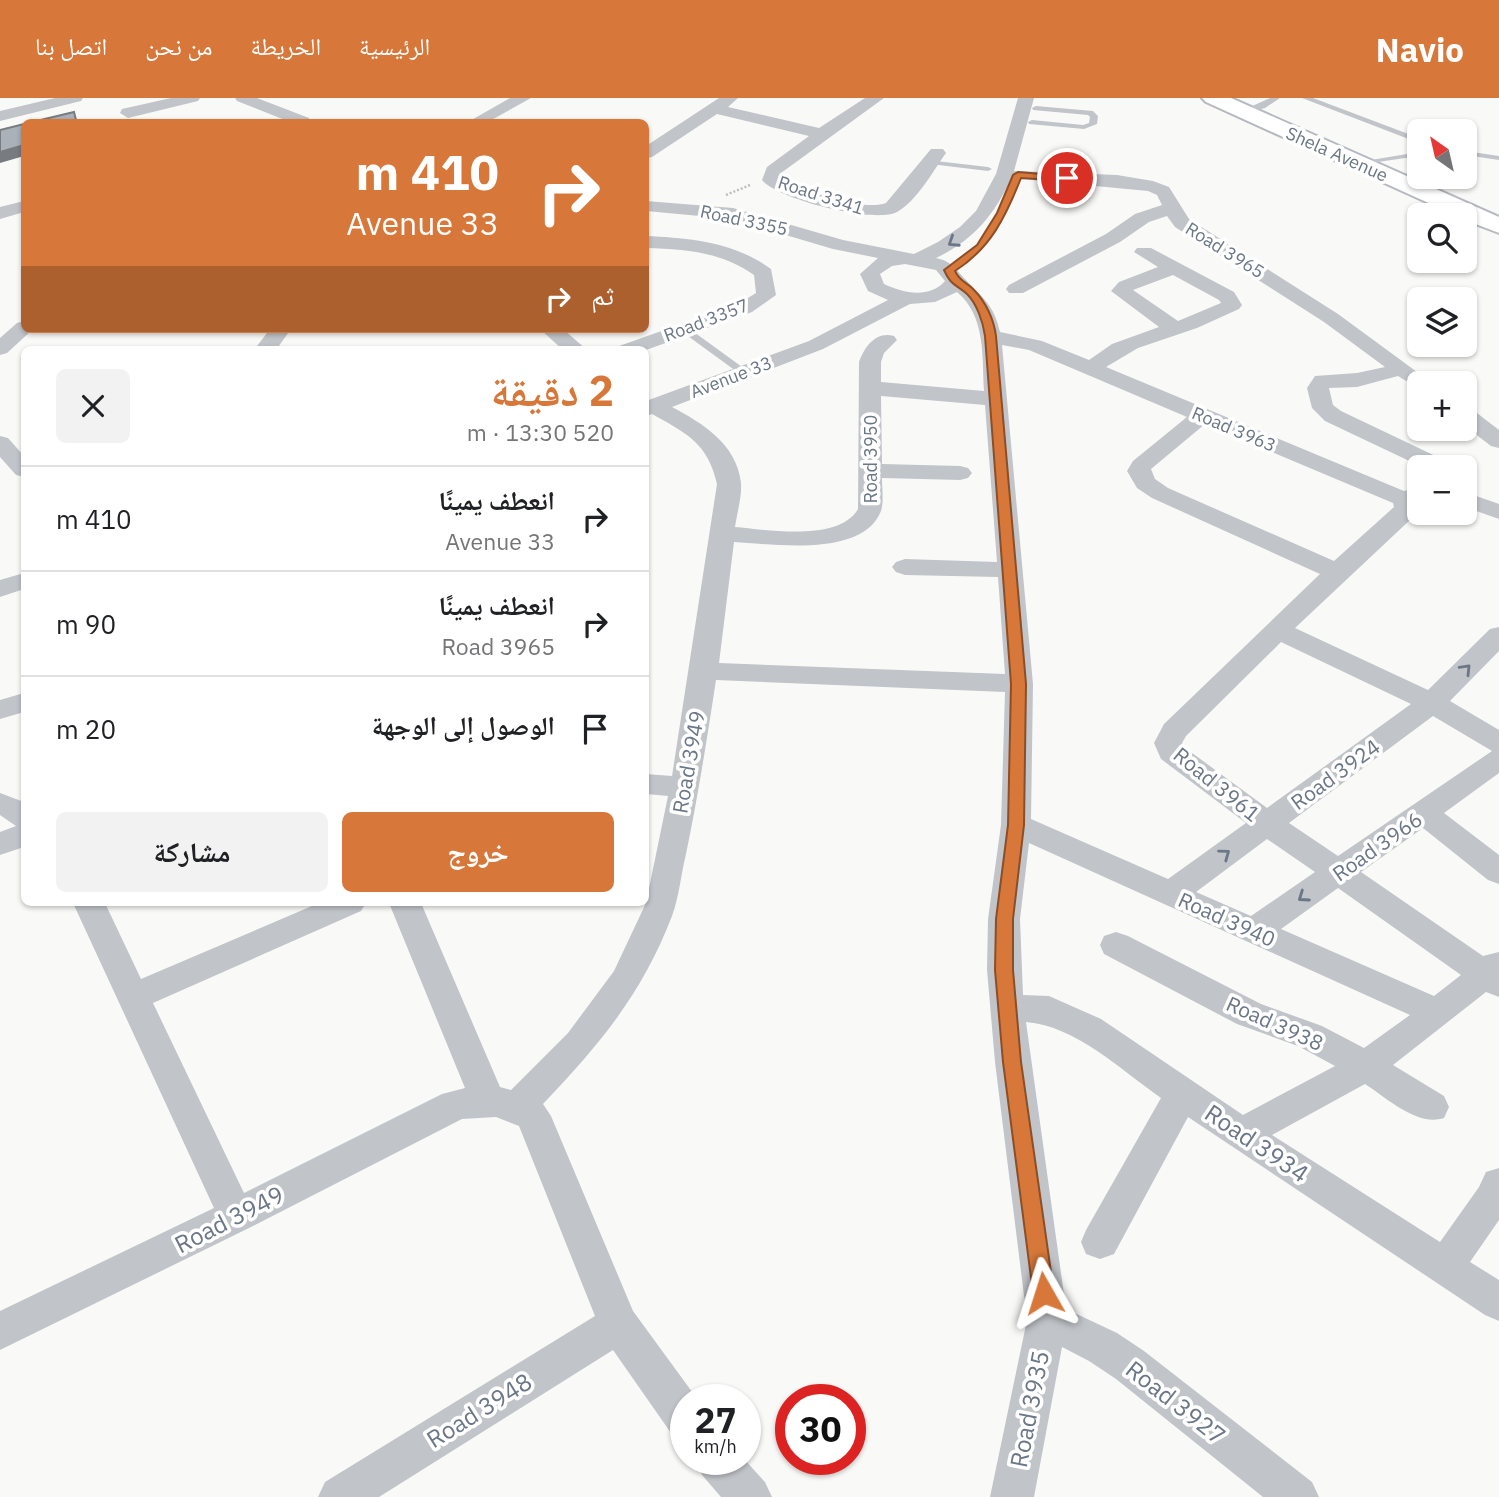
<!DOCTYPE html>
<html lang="ar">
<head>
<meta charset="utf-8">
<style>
  :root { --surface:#fff; --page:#f2f2f2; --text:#202124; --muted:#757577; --line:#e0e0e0; --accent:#d7783a }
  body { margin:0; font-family:"IBM Plex Sans","Noto Naskh Arabic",sans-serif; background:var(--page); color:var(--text); direction:rtl; height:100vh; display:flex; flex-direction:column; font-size:26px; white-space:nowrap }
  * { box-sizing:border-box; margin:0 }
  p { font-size:23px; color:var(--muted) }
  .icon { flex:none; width:38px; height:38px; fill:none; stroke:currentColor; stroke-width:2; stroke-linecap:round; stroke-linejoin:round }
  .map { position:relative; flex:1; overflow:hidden; direction:ltr }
  .panel { position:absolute; left:21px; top:248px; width:628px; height:560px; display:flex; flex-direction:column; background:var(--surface); border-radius:10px; box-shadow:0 2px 5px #0004; direction:rtl }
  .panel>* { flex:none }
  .guide { position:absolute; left:21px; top:21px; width:628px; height:214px; border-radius:10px; box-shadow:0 2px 5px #0004; direction:rtl; background:#d7783a; color:#fff; overflow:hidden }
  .needle { width:46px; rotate:326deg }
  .buttons { position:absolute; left:1407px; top:21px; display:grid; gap:14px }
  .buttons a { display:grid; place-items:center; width:70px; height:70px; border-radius:10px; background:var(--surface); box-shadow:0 2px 5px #0004; font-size:35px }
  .speed { position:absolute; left:670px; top:1286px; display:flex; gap:14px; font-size:35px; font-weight:700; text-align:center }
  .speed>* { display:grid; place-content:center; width:91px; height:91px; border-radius:50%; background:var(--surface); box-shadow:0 2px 5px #0004; line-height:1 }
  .speed small { font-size:18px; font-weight:400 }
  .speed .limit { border:10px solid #d22; background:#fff; color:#111 }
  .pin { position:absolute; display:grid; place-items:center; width:60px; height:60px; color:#fff; margin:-30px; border:4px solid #fff; border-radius:50%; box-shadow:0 2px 7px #0007 }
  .me { position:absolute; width:77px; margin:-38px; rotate:354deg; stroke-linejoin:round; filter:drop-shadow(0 0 5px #0008) }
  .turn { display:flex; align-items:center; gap:24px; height:147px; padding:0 35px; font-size:32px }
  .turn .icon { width:91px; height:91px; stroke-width:2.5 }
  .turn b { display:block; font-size:49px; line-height:60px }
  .then { display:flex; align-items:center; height:66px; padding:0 35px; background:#0003; gap:14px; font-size:26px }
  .round { display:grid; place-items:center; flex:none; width:74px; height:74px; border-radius:10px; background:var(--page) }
  .summary { display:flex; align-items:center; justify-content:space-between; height:119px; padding:0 35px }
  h1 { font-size:42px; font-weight:700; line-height:52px; color:var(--accent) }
  .action { display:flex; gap:14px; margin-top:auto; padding:14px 35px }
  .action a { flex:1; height:80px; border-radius:10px; background:var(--accent); color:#fff; font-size:28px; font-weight:700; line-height:80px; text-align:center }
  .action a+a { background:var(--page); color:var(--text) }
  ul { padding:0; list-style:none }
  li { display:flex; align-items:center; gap:21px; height:105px; padding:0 35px; border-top:2px solid var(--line) }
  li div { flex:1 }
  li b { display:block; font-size:26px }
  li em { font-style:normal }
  header { display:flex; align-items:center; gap:42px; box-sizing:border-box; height:98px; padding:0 35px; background:var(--accent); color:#fff }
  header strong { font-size:33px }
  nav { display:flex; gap:38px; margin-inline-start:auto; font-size:24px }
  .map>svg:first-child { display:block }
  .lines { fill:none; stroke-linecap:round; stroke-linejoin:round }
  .secondary-casing { stroke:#b6bac0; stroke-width:4 }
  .path { stroke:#bcbec1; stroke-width:2.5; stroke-dasharray:2 2; stroke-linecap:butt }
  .lane { fill:#c1c4c9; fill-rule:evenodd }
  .street { fill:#c1c4c9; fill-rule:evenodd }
  .secondary { fill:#fff; fill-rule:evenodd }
  .shaded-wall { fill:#787c81 }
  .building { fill:#abb1b8; stroke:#787c81; stroke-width:2 }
  .oneway { stroke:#6b7687 }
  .route { fill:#d7783a; stroke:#8c4e26; stroke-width:2 }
  .labels { text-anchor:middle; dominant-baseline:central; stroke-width:7; stroke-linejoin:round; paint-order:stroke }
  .far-street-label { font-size:18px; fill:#6b7687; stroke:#fff }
  .street-label { font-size:21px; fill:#6b7687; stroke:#fff }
  .near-street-label { font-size:24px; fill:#6b7687; stroke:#fff }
</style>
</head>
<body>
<header>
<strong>Navio</strong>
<nav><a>الرئيسية</a><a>الخريطة</a><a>من نحن</a><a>اتصل بنا</a></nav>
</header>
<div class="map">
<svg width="1499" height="1399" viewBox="0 0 1499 1399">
  <rect width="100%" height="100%" fill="#f9faf8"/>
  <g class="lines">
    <defs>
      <path id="secondary" d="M1202 0H1231L1499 119V135L1465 122V117H1455L1206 4Z"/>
    </defs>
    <!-- secondary casing -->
    <use href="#secondary" class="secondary-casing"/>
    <!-- path -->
    <path class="path" d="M726 97 750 87"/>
    <!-- lane -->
    <g class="lane">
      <path d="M1270 0H1280L1265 10 1243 16 1239 14Z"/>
      <path d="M1302 0H1313L1419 40V45Z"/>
      <path d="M1036 8 1093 13 1098 18 1097 26 1084 31 1029 26 1028 24 1032 22 1083 27 1089 25 1090 19 1088 17 1033 12 1032 10Z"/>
      <path d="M1465 53 1499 58V62L1465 57Z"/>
      <path d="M1419 54V58L1357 67 1353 65Z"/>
      <path d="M927 62 988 69 992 71 988 73 930 66 926 64Z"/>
      <path d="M681 229H687L749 274 740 276 681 233Z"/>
    </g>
    <!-- street -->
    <g class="street">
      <path d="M55 0H83L81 3 0 23V13Z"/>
      <path d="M171 0H200L198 3 128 20 120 15 122 11Z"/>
      <path d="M235 0H257L309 20 311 24H290L237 3Z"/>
      <path d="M510 0H531L488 24H468Z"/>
      <path d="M719 0H738L728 9 819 30 865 0H884L781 75 780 80C801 92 863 114 886 105L931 51H943L946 55C933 73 917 103 897 114 874 126 777 101 762 82L767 69 809 38 717 16 652 59 646 60V48Z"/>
      <path d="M1018 0H1034L1014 73 1117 77 1153 83 1169 89 1189 121 1338 216 1432 285H1419V291L1398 278 1357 289 1329 290 1333 307 1341 313 1448 364 1452 369H1422L1325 323 1312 310 1307 290 1315 278 1357 275 1385 269 1324 224 1175 129 1167 118 1149 124 1120 144 1023 195H1009L1006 191 1009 187 1106 136 1135 116 1162 107 1157 97 1148 93 1011 80C995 117 972 143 936 160 952 163 956 172 966 182 983 200 994 207 1000 234L1042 243 1089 262 1112 246 1159 229 1111 193 1119 184 1158 169 1134 154 1137 150H1151L1234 194 1242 207 1239 211 1197 230 1138 250 1106 269 1404 393 1419 389 1418 409 1410 422 1295 530 1428 592 1490 531 1499 529V553L1450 603 1499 632V675L1444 715 1499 757V786L1488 782 1423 730 1361 774 1483 858 1499 854V899L1486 894 1393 967 1444 998 1449 1009 1444 1020C1417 1029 1387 1000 1365 986L1272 1037 1440 1144 1479 1089 1486 1074 1499 1070V1122L1470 1164 1499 1182V1223L1485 1217 1188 1019 1114 1156 1100 1161 1086 1156 1081 1144 1086 1132 1161 1000C1121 972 1076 928 1026 924L1066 1211 1117 1235 1144 1253 1312 1384 1319 1399H1263L1116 1281 1089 1263 1062 1249 1034 1399H990L1027 1222 995 964 987 872 988 821 1001 727 1005 594 716 582C707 641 698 698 686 756 681 776 679 799 672 818 642 896 600 946 543 1006L551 1018 633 1213 698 1302H686V1341L671 1335 613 1252 379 1399H318L325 1384 595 1218 519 1028 496 1019 462 1021 249 1130 0 1252V1213L214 1110 73 805H105L141 881 319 805H366L361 813 153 905 244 1095 442 996 465 990 389 805H421L500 989 511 992 568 935 614 873 646 805 668 698 646 696V676L672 678 717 386C708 345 686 335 652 316L646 318V303L809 243 888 202 868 193 860 176 878 160 833 151 732 121 646 113V103L733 110 843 142 914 156 938 144 960 129 976 113 996 76ZM905 166 936 172 945 183C929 201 903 195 884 186L880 176 892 168ZM1173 177 1219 202 1221 205 1178 223 1133 192ZM957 194C986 218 982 259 984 293L881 284V264L884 255 897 242 894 238C876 233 865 248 859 264L858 411C839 444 768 432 735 429 737 415 742 399 741 385 737 346 702 325 672 309L823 251 910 206 935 204ZM1002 247 1029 252 1187 319 1133 363 1127 373 1137 390 1152 400 1320 476 1164 626 1154 645 1161 661 1246 725 1168 781 1031 721 1033 586ZM881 298 985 307 997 464 905 461 896 464 892 469 896 474 905 477 998 479 1005 576 719 565 734 444C773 446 863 460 881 413 884 404 882 390 882 380L960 382 968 380 972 375 968 370 960 368 882 366ZM1205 326 1393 405 1394 409 1334 463 1168 390 1155 381 1151 371ZM1281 544 1411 606 1267 710 1184 649 1182 645 1186 638ZM1433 618 1492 653 1338 758 1289 725ZM1267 741 1315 774 1251 818 1196 794ZM1029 745 1410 917 1364 950 1322 928 1261 906 1128 838 1116 834 1104 838 1100 847 1104 856 1237 926 1298 948 1335 968 1243 1017 1101 921 1049 898 1023 897 1020 821ZM1338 790 1461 877 1434 898 1281 831Z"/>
      <path d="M24 103V114L0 121V109Z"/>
      <path d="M646 138C690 140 734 144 771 171L776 197 752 214 646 252H615L619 248 738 206 756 195 754 177C722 154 685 151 646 150Z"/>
      <path d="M24 223V231H33L31 233 7 255 0 257V240L17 225Z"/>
      <path d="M270 231H291L276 252H254Z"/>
      <path d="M540 231H563L587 252H563Z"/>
      <path d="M1465 310 1473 312 1499 332V350L1491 348 1465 328Z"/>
      <path d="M0 338 8 340 24 358V379L16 377 0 359Z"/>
      <path d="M1465 394 1499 406V421L1465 409Z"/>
      <path d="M24 475V491L0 499V482Z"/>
      <path d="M24 595V614L0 621V602Z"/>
      <path d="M0 695 24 704V749L0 757V734L16 728 0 717Z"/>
      <path d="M696 1362H745L765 1384 772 1399H721L702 1377Z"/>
    </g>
    <!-- secondary -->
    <use href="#secondary" class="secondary"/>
  </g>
  <!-- shaded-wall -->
  <path class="shaded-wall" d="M24 47V58L0 65V54Z"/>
  <!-- building -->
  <g class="building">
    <path d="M74 14 76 22 79 24H32Z"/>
    <path d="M24 26V47L0 54V32Z"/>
  </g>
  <!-- one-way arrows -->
  <defs><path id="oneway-chevron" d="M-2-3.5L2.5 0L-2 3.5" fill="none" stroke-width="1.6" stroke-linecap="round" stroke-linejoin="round" transform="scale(1.75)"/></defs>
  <g class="oneway">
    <use href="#oneway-chevron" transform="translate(953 144) rotate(147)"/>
    <use href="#oneway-chevron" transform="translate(1466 571) rotate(-46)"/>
    <use href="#oneway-chevron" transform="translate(1225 756) rotate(-36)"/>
    <use href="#oneway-chevron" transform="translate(1303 799) rotate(145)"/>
  </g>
  <!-- route -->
  <path class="route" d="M1018 74 1067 78 1071 80 1067 83 1021 80C1006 118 991 150 955 173 960 184 967 184 974 192 986 204 994 222 996 238L1026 586 1024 727 1013 821V872L1021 964 1054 1195 1051 1202 1044 1205 1036 1202 1033 1195 1003 964 995 872 996 821 1008 727 1011 586 985 238C983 224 977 206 967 196 956 186 951 188 944 172L977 147 997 115 1013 77Z"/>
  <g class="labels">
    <!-- far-street labels -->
    <g class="far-street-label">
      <text transform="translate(1337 56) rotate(24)">Shela Avenue</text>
      <text transform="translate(821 97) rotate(18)">Road 3341</text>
      <text transform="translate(744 122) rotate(12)">Road 3355</text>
      <text transform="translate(1225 152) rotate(32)">Road 3965</text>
      <text transform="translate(706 222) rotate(-21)">Road 3357</text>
      <text transform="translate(731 279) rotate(-21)">Avenue 33</text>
      <text transform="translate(1234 331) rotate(23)">Road 3963</text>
      <text transform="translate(870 361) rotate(-90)">Road 3950</text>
    </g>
    <!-- street labels -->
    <g class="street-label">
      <text transform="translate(688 664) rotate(-80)">Road 3949</text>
      <text transform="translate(1335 676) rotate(-36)">Road 3924</text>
      <text transform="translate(1217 686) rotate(39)">Road 3961</text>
      <text transform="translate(1377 748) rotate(-35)">Road 3966</text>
      <text transform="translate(1227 821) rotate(24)">Road 3940</text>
      <text transform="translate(1275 925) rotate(24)">Road 3938</text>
    </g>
    <!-- near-street labels -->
    <g class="near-street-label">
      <text transform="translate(1257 1045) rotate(34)">Road 3934</text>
      <text transform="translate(229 1121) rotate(-27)">Road 3949</text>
      <text transform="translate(1176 1304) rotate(38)">Road 3927</text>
      <text transform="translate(1029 1311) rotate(-79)">Road 3935</text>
      <text transform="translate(479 1312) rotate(-32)">Road 3948</text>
    </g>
  </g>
</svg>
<div class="buttons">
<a><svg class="needle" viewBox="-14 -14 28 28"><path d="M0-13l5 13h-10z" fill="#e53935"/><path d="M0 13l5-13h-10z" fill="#757577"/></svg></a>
<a><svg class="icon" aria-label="search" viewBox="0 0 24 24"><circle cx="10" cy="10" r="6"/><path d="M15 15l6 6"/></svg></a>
<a><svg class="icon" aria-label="layers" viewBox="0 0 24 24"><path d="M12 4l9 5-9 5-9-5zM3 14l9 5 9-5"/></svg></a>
<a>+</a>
<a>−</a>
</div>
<div class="speed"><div>27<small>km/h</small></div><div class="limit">30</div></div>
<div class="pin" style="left:1067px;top:80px;background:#d93025"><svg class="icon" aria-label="arrive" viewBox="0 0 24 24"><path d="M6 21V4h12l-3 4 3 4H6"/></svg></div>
<svg class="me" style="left:1044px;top:1195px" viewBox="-20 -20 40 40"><path d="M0-17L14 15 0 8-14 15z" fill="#d7783a" stroke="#fff" stroke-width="4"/></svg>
<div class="guide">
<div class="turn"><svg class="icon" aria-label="right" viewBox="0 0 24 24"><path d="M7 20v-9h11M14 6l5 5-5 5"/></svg><div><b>410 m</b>Avenue 33</div></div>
<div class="then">ثم<svg class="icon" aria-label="right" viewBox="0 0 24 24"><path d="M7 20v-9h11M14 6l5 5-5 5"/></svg></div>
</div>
<section class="panel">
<div class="summary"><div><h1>2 دقيقة</h1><p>520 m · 13:30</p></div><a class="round"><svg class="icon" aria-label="close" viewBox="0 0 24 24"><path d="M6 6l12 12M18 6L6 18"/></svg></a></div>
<ul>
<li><svg class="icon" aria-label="right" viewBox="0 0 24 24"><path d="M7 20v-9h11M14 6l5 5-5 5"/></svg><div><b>انعطف يمينًا</b><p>Avenue 33</p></div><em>410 m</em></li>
<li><svg class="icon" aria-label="right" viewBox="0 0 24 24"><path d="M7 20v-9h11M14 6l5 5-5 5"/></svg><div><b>انعطف يمينًا</b><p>Road 3965</p></div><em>90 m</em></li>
<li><svg class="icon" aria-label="arrive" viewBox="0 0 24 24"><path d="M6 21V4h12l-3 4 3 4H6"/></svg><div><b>الوصول إلى الوجهة</b></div><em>20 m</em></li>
</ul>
<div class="action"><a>خروج</a><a>مشاركة</a></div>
</section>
</div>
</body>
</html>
